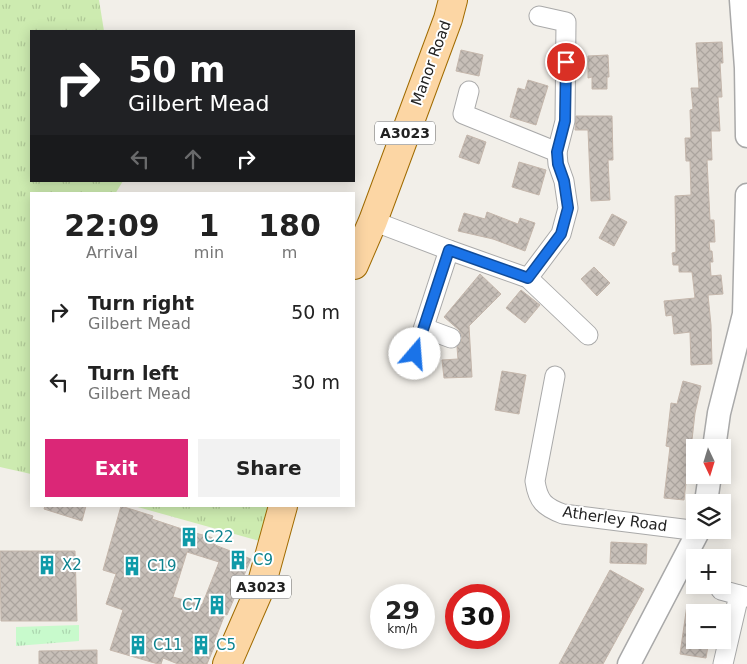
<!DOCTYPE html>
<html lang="en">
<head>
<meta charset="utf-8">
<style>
  :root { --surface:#fff; --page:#f2f2f2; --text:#222; --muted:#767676; --accent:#db2777 }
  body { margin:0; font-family:"DejaVu Sans",sans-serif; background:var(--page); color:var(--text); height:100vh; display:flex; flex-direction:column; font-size:19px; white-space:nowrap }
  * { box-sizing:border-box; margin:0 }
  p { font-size:16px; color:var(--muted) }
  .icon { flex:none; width:28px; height:28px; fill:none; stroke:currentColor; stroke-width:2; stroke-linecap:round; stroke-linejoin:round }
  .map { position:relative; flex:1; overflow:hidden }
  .panel { position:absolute; left:30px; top:192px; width:325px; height:315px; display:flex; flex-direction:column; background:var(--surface); border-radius:0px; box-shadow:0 2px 12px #0003 }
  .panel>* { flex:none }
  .banner { position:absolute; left:30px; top:30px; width:325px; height:152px; border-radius:0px; box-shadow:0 2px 12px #0003; background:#202124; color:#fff; overflow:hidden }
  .needle { width:32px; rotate:176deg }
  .buttons { position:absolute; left:686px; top:439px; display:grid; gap:10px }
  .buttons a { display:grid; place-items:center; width:45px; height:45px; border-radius:0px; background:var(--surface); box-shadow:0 2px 12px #0003; font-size:25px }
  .speed { position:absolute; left:370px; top:584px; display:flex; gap:10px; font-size:25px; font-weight:700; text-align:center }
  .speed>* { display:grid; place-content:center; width:65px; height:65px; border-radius:50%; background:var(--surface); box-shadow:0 2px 12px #0003; line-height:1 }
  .speed small { font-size:12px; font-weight:400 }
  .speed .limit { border:8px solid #d22; background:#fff; color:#111 }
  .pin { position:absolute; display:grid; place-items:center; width:42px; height:42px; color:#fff; margin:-21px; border:2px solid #fff; border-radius:50%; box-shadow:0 1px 5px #0007 }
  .me { position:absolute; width:55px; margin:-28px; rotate:18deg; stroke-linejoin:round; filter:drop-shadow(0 0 4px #0008) }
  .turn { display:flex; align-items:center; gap:18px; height:105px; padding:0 15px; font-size:22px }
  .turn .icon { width:65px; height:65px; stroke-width:2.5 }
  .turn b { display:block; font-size:35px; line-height:42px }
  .lanes { display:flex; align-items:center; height:48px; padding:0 15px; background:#0003; justify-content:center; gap:25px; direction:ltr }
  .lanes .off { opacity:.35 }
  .eta { display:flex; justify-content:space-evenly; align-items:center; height:85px; text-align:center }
  .eta b { font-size:30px; font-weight:700; line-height:35px }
  .action { display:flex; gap:10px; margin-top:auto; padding:10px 15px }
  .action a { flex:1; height:58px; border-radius:0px; background:var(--accent); color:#fff; font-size:20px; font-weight:700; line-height:58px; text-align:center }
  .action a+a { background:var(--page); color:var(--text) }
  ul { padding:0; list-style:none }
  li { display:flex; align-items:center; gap:15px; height:70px; padding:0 15px }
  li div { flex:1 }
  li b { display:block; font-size:19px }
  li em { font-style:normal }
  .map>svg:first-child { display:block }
  .grass { fill:url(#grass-tufts) }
  .park { fill:url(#park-tufts) }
  .building { fill:url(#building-cross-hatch); stroke:#c4b6ab; fill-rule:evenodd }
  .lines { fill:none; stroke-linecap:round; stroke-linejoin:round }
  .minor-casing { stroke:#a9a9a9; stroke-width:21 }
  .tertiary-casing { stroke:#a9a9a9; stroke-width:25 }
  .primary-casing { stroke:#a06b00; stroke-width:30 }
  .minor { stroke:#fff; stroke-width:19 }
  .tertiary { stroke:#fff; stroke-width:22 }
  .primary { stroke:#fcd6a4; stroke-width:28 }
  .route-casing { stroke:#114b97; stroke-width:12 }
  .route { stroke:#1a73e8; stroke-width:9 }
  .labels { text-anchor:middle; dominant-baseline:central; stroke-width:4; stroke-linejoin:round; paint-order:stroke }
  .shield { fill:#fff; stroke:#646464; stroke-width:1 }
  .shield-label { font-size:14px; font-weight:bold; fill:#222 }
  .street-label { font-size:15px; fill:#222; stroke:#fff }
  .culture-label { font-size:15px; fill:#0d838f; stroke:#fff; text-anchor:start }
</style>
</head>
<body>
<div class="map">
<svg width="747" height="664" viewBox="0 0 747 664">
  <defs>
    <pattern id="grass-tufts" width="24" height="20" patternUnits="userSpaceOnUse" patternTransform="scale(1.25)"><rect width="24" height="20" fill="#cdebb0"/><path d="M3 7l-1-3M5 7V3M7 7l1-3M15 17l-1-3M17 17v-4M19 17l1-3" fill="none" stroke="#b0c997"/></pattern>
    <pattern id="park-tufts" width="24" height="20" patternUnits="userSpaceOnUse" patternTransform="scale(1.25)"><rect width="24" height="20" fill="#c8facc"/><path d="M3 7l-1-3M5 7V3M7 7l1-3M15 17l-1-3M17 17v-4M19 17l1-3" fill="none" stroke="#acd6af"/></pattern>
    <pattern id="building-cross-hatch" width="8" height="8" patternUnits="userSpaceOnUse" patternTransform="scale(1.25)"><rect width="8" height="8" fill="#c7bfb8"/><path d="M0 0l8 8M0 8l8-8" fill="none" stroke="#aba49e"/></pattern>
  </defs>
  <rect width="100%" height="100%" fill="#f2efe9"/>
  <!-- grass -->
  <g class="grass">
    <path d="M0 0H99L104 31H31V181H123L115 194H31V474L0 467Z"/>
    <path d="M134 506H271L267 543Z"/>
  </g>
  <!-- park -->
  <path class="park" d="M79 625V641L16 646V627Z"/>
  <!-- building -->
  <g class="building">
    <path d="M722 42 723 63H720L722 97H718L720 131H711L712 160H707L710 220H714L715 242H709L710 251H712L713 262H710L711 276 721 275 723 294 708 295 711 325 712 364 691 365 690 332 674 334 672 315 666 316 664 301 695 298 692 272H679V265H673L672 253 676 252 675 196 691 195 690 161H686L685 138H691L690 110 693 109 691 88H699L696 43Z"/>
    <path d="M461 50 483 55 479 76 456 71Z"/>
    <path d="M608 55 609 77H607V89H592V77L588 78V56Z"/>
    <path d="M528 80 548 86 536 125 510 117 518 88 525 90Z"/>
    <path d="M576 116H612L613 160H608L610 200 591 201 588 130H575Z"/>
    <path d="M467 135 486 142 479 164 459 157Z"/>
    <path d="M519 162 546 170 539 195 512 187Z"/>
    <path d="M487 212 518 224 520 218 535 223 525 251 493 239 458 231 464 213 485 219Z"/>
    <path d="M612 214 627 222 614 246 599 238Z"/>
    <path d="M594 267 610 283 597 296 581 279Z"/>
    <path d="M480 274 501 294 469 326 472 377 444 378 442 360 458 359 457 347 461 342 462 337 459 330 444 317Z"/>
    <path d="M521 290 540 305 525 323 506 308Z"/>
    <path d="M502 371 526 375 519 414 495 410Z"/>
    <path d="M683 381 701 386 695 413 691 449H690L684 500 664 498 670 447 666 446 671 403 677 404Z"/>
    <path d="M45 506H86L82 521 44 509Z"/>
    <path d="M121 506 153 516 152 519 185 530 217 539 215 545 251 559 227 615 225 614 213 645H215L207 664H178L163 658 161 664H158L110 650 123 610 106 604 116 574 103 570ZM187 552 219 562 202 605 173 597Z"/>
    <path d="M611 542 647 544 646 564 610 563Z"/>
    <path d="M0 551H75L77 621H1Z"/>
    <path d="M610 570 644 589 638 600 603 664H559Z"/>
    <path d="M687 605H695V640H709L706 658 680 654Z"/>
    <path d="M97 650V664H39V651Z"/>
  </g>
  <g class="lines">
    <defs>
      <g id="minor">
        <path d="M469 91 463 114 557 152"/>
        <path d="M373 221 449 250 528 278 588 335"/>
        <path d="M528 278 561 234 568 208 564 181 558 164 557 152 565 121 566 22 539 16"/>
        <path d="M424 328 451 338"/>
        <path d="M415 354 449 250"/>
        <path d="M555 376 535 481C538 501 544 507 563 514L699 531"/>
        <path d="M721 590 747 597"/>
        <path d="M723 664 739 595"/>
      </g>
      <g id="tertiary">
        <path d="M741 0 746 68 747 136"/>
        <path d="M714 448 719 413 744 314 747 195"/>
        <path d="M706 502 710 475"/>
        <path d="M629 664 699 530"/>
      </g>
      <g id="primary">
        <path d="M354 265 373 221 448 19 453 0"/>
        <path d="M227 664 261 586 283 506"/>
      </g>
    </defs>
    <!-- minor casing -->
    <use href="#minor" class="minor-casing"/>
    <!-- tertiary casing -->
    <use href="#tertiary" class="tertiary-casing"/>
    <!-- primary casing -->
    <use href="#primary" class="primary-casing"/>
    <!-- minor -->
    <use href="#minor" class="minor"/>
    <!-- tertiary -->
    <use href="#tertiary" class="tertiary"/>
    <!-- primary -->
    <use href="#primary" class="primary"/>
  </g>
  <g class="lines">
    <defs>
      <path id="route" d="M415 354 449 250 528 278 561 234 568 208 564 181 558 164 557 152 565 121 566 62"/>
    </defs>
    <!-- route casing -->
    <use href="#route" class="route-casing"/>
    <!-- route -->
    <use href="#route" class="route"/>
  </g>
  <!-- icons -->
  <defs>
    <symbol id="building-bare" viewBox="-9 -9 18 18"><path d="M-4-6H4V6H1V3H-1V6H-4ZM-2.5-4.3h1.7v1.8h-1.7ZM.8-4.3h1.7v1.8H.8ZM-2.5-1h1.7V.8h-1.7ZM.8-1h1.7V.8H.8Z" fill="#0f9aa8" stroke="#fff" stroke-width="2.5" paint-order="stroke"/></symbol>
  </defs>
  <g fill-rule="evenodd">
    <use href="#building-bare" x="175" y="523" width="28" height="28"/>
    <use href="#building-bare" x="224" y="546" width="28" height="28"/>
    <use href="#building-bare" x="33" y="551" width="28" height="28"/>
    <use href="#building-bare" x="118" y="552" width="28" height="28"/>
    <use href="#building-bare" x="203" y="591" width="28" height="28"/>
    <use href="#building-bare" x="124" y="631" width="28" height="28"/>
    <use href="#building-bare" x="187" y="631" width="28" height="28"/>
  </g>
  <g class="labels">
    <!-- shield labels -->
    <g class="shield">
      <rect x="375" y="121.5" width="60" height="23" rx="4"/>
      <rect x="231" y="575.5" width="60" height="23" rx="4"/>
    </g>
    <g class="shield-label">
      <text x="405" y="133">A3023</text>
      <text x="261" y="587">A3023</text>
    </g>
    <!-- street labels -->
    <g class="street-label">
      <text transform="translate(431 63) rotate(-70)">Manor Road</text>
      <text transform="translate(615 519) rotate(8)">Atherley Road</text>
    </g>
    <!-- culture labels -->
    <g class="culture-label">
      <text x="204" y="537">C22</text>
      <text x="253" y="560">C9</text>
      <text x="62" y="565">X2</text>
      <text x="147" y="566">C19</text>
      <text x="202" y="605" text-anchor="end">C7</text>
      <text x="153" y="645">C11</text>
      <text x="216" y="645">C5</text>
    </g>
  </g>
</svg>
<div class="buttons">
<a><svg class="needle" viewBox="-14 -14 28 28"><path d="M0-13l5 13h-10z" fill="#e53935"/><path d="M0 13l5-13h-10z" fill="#767676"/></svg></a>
<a><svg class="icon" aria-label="layers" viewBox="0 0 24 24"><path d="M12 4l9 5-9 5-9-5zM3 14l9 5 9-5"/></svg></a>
<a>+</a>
<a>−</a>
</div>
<div class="speed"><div>29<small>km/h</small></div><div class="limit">30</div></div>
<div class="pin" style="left:566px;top:62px;background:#d93025"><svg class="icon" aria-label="arrive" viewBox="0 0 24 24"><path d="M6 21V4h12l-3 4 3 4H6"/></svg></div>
<svg class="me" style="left:415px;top:354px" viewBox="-20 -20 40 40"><circle r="19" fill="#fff"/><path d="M0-13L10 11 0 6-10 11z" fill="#1a73e8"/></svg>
<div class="banner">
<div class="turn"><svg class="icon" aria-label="right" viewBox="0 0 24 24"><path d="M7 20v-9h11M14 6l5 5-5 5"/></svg><div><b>50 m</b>Gilbert Mead</div></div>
<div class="lanes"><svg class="icon off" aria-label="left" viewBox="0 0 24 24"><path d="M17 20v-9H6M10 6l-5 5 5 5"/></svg><svg class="icon off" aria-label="ahead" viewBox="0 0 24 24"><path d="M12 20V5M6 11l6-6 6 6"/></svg><svg class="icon" aria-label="right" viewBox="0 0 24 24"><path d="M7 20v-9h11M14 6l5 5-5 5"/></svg></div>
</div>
<section class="panel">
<div class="eta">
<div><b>22:09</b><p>Arrival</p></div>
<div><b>1</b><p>min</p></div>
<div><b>180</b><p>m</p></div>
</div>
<ul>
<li><svg class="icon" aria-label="right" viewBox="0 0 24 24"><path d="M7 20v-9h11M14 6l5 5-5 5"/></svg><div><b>Turn right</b><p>Gilbert Mead</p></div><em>50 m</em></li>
<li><svg class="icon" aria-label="left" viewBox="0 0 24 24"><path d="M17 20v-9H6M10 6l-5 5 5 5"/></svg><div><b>Turn left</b><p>Gilbert Mead</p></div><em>30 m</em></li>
</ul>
<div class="action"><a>Exit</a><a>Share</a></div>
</section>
</div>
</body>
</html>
